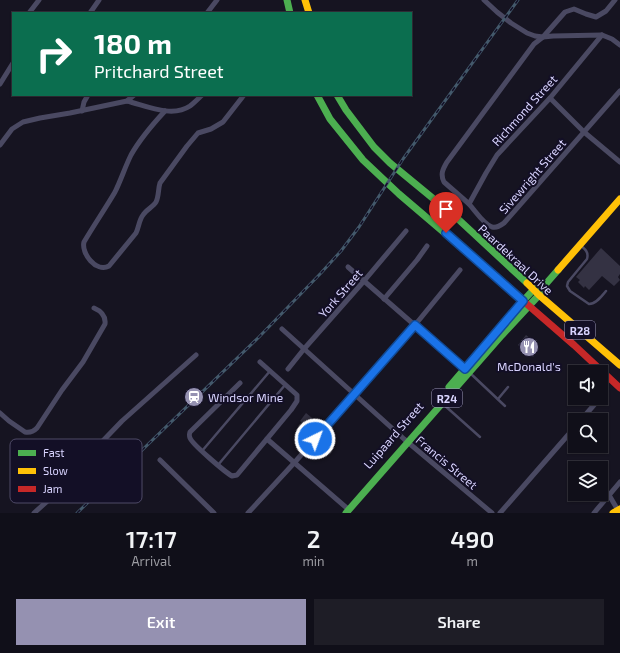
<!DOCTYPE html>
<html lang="en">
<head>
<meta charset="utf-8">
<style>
  :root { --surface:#100f19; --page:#1e1d26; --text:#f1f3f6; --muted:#9c9ca2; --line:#302f38; --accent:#9591b1 }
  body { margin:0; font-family:"Exo 2",sans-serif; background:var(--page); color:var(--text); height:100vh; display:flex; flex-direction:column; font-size:15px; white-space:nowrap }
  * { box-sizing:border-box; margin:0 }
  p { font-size:13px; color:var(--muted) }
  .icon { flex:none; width:22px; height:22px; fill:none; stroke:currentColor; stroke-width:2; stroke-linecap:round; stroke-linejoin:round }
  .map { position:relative; height:513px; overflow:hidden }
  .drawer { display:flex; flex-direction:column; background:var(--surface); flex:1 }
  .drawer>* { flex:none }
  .top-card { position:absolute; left:12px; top:12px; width:400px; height:84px; border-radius:0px; box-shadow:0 1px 3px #0004,0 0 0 1px var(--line); background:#0b6e4f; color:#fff; overflow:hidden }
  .tools { position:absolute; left:568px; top:365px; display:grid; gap:8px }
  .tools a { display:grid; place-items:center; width:40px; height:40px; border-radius:0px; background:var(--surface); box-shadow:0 1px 3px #0004,0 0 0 1px var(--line); font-size:20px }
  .pin { position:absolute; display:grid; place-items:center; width:34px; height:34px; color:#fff; margin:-41px -17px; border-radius:50% 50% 50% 0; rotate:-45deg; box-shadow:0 0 4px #0007 }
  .pin .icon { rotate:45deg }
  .me { position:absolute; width:44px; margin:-22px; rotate:42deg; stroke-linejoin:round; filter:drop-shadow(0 0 3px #0008) }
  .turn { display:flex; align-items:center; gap:14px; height:84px; padding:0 16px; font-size:18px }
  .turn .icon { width:52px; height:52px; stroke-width:2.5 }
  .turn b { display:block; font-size:28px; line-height:34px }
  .eta { display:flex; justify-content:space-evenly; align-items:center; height:68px; text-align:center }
  .eta b { font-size:24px; font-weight:600; line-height:28px }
  .button { display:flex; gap:8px; margin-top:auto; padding:8px 16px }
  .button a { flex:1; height:46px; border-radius:0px; background:var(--accent); color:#fff; font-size:16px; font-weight:600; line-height:46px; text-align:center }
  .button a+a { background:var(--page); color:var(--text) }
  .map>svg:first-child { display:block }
  .building { fill:#343243 }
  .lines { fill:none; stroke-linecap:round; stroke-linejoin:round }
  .lane { stroke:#4a4962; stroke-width:2.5 }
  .street { stroke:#4a4962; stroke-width:5 }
  .fast { stroke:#4caf50; stroke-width:7 }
  .slow { stroke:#ffc107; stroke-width:7 }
  .jam { stroke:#c62828; stroke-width:7 }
  .rail-casing { stroke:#43596b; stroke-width:3 }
  .rail { stroke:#130f26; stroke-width:1.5; stroke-dasharray:4.5; stroke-linecap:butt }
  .route-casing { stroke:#114b97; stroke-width:10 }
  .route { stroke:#1a73e8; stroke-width:7 }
  .labels { text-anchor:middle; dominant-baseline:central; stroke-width:4; stroke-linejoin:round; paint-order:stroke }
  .shield { fill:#130f26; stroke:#9e99be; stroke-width:1 }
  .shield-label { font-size:11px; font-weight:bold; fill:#d9d4ff }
  .street-label { font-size:12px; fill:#d9d4ff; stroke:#130f26 }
  .poi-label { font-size:12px; fill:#d9d4ff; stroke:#130f26 }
  .key { fill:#130f26; stroke:#4e4a67; stroke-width:1 }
  .key-label { font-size:11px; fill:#d9d4ff }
</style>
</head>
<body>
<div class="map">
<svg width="620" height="513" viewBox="0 0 620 513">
  <rect width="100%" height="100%" fill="#161421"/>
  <!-- building -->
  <g class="building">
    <path d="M601 248 620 266V274L618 277 620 280 614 286 602 276 589 290 585 286 584 288 578 282 580 280 576 277Z"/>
    <path d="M526 335 536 343 534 345 539 349 533 357 518 345Z"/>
    <path d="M306 413 317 422 310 430 300 421Z"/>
  </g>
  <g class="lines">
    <!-- lane -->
    <g class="lane">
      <path d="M580 245C585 249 589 252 587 259L568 282 567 286 570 291 589 304C596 304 602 296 606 291"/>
      <path d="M470 373 505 406"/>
      <path d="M498 399 508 387"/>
      <path d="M443 404 480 437"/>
      <path d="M202 451 270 371"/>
      <path d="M218 465 285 385"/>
    </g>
    <!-- street -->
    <g class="street">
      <path d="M484 0 497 12 511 23 527 33 535 36 543 37 553 36 602 35 612 39 620 45"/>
      <path d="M615 0 606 11 596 17 586 14 574 9 565 12 543 37 534 44 447 162C443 169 440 174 444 182 452 189 460 196 468 203 475 210 483 224 492 227 497 228 500 226 504 223L620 91"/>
      <path d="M29 13 39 0"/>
      <path d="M90 13 99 0"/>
      <path d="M207 13 217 0"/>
      <path d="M0 84 13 63"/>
      <path d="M550 98 584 132 620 162"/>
      <path d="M127 101C147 106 172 118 190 106 194 103 198 99 202 95"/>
      <path d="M82 111 84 102 88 95"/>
      <path d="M165 111C152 125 140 139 131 155 125 167 121 180 115 192 105 209 94 225 84 242 81 253 96 273 109 266L136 233C139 227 139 220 143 215 146 210 153 207 156 202 159 196 158 189 160 183L187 146 198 133 211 129 223 122 244 95"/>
      <path d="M0 145 12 129 23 122 40 118 70 113 127 101 134 95"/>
      <path d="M469 204 486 173 497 155 550 98 602 35"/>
      <path d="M348 267 465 369"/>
      <path d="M384 299 417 260 427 246"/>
      <path d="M282 329 404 439 492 513"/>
      <path d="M288 369 304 349 364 281 406 231"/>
      <path d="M240 383 190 432C189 435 189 435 190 438 192 444 225 472 232 476L237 475 291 410 297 401V395L260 362"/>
      <path d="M0 413 9 421 25 432C30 433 33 432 37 428L62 390 83 362 105 324C106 316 101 311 94 308"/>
      <path d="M581 420 600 398"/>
      <path d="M267 439 349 510"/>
      <path d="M160 460 214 513"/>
      <path d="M609 495 619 512"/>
      <path d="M34 513 70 481 78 473 96 448 122 421 196 355"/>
      <path d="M248 513 295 462 415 325 460 270"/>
      <path d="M500 513 575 427"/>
      <path d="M594 513 620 482"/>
    </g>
    <!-- fast -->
    <g class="fast">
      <path d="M287 0 290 13"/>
      <path d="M317 95 330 119 363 160 399 194 467 252"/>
      <path d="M337 95 346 110 374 147 390 163 458 219 527 283"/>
      <path d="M449 387 523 301 534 289 538 288"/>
      <path d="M346 513 502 335 539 295 544 286 558 270"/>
    </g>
    <!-- slow -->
    <g class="slow">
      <path d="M305 0 309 13"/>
      <path d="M558 270 620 199"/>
      <path d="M527 283 539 295 620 365"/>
      <path d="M613 513 620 509"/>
    </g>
    <!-- jam -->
    <path class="jam" d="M467 252 574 345 620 388"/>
    <defs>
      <path id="rail" d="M77 513 259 337 321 273 341 251 359 227 403 159 518 0"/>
    </defs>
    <!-- rail casing -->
    <use href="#rail" class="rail-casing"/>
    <!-- rail -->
    <use href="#rail" class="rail"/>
  </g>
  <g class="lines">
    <defs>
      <path id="route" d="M315 439 415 325 465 369 523 301 446 233"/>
    </defs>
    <!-- route casing -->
    <use href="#route" class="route-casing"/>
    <!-- route -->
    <use href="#route" class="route"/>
  </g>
  <!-- icons -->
  <defs>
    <symbol id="restaurant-disc" viewBox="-11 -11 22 22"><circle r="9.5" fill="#9591b1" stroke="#130f26"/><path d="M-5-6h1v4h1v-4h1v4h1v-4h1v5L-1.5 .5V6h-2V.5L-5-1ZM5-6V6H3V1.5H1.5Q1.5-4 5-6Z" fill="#fff"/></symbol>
    <symbol id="station-disc" viewBox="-11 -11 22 22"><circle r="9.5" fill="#9591b1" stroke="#130f26"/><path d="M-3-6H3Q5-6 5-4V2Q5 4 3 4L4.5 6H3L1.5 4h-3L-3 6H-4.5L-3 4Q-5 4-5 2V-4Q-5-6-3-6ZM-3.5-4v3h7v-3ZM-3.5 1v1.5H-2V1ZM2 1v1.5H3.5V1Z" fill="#fff"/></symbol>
  </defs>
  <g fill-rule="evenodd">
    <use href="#restaurant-disc" x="518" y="336" width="22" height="22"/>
    <use href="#station-disc" x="183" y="386" width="22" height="22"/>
  </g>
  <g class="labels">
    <!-- shield labels -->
    <g class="shield">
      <rect x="565" y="321" width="30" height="18" rx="3"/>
      <rect x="432" y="389" width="30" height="18" rx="3"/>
    </g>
    <g class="shield-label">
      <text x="580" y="330">R28</text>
      <text x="447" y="398">R24</text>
    </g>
    <!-- street labels -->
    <g class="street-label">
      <text transform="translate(524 110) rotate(-48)">Richmond Street</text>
      <text transform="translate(532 176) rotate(-49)">Sivewright Street</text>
      <text transform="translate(516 259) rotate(43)">Paardekraal Drive</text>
      <text transform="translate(340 293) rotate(-49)">York Street</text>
      <text transform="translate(393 435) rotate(-49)">Luipaard Street</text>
      <text transform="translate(447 462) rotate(40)">Francis Street</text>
    </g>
    <!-- poi labels -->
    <g class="poi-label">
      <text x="529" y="366">McDonald's</text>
      <text x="208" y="397" text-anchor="start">Windsor Mine</text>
    </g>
  </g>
  <!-- legend -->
  <rect x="10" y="439" width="132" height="64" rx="6" class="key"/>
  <rect x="18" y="450" width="18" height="6" fill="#4caf50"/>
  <rect x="18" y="468" width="18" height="6" fill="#ffc107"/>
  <rect x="18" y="486" width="18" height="6" fill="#c62828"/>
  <g class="key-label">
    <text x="43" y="457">Fast</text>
    <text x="43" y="475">Slow</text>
    <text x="43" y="493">Jam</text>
  </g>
</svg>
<div class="tools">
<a><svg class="icon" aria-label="sound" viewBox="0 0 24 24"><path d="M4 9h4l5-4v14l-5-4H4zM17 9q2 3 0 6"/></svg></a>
<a><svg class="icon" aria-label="search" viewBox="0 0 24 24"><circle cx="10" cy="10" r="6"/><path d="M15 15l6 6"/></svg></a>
<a><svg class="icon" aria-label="layers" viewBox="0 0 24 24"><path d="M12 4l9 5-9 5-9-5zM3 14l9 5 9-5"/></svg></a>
</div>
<div class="pin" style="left:446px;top:233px;background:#d93025"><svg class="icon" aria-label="arrive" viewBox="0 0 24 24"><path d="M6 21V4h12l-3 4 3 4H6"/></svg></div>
<svg class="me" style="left:315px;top:439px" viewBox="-20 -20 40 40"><circle r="17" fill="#1a73e8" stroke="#fff" stroke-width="3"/><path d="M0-11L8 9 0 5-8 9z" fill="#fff"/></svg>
<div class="top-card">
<div class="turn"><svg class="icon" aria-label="right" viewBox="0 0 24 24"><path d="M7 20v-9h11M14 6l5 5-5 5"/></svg><div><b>180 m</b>Pritchard Street</div></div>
</div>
</div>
<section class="drawer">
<div class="eta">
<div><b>17:17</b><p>Arrival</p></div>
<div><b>2</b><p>min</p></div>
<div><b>490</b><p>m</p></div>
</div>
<div class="button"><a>Exit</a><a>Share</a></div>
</section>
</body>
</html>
